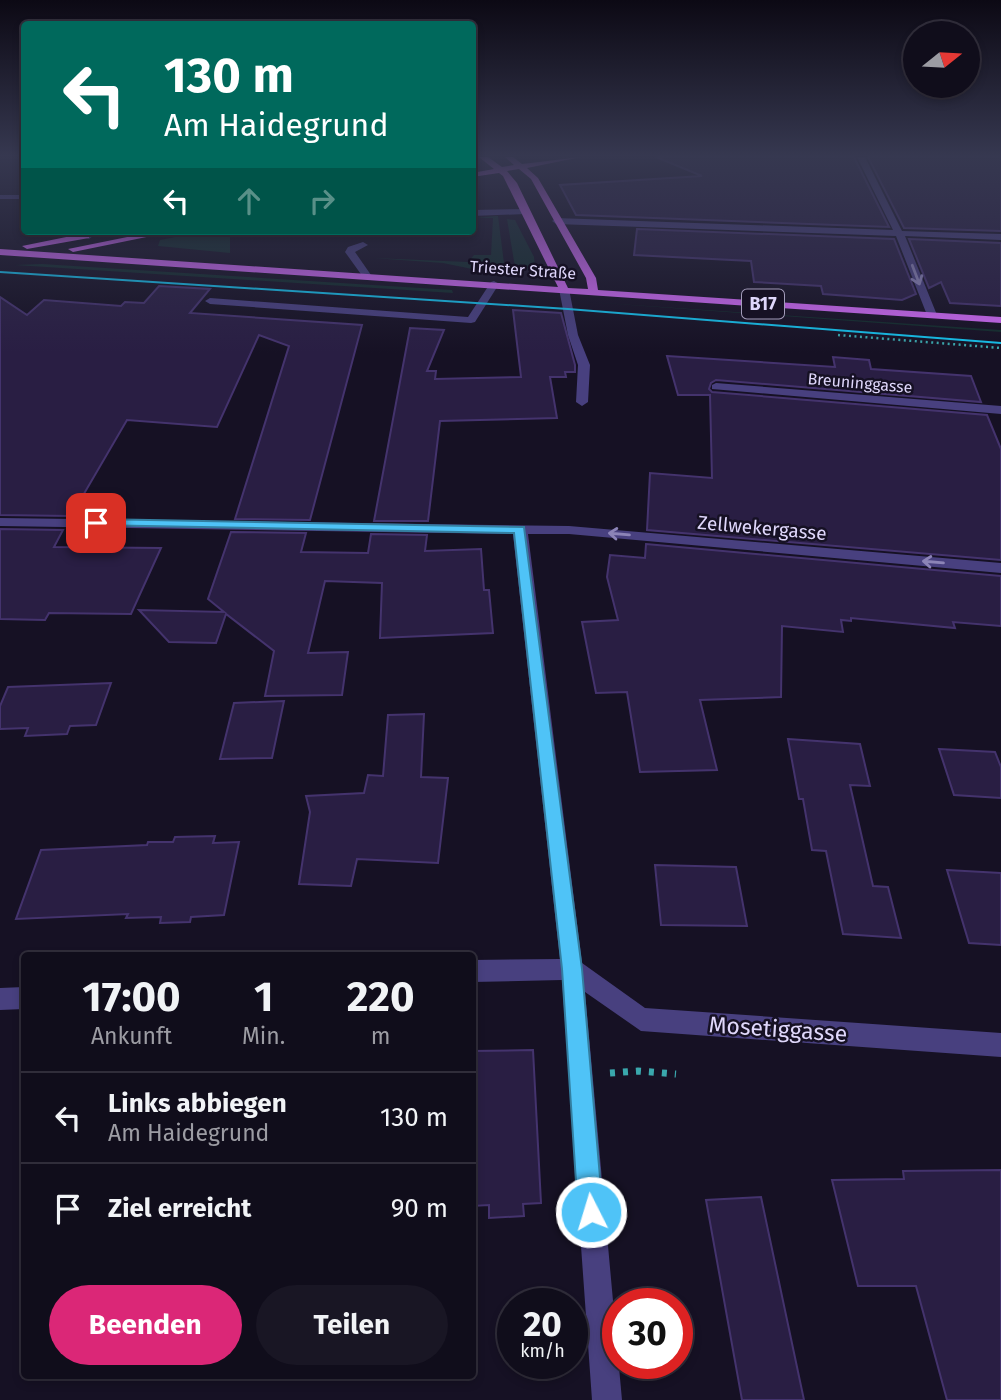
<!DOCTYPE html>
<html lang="de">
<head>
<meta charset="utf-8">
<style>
  :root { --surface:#100d1b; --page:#191624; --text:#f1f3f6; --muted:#9c9ca3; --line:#302d3a; --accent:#db2777 }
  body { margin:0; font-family:"Fira Sans",sans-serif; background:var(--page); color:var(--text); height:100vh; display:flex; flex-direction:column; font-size:26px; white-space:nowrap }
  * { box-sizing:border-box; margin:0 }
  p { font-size:23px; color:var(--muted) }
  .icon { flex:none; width:38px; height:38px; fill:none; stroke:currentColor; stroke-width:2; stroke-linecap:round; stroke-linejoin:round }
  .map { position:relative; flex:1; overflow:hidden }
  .drawer { position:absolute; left:21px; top:952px; width:455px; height:427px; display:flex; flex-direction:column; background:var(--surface); border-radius:7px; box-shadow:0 4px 10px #0003,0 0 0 2px var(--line) }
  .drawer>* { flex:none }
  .guide { position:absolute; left:21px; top:21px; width:455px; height:214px; border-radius:7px; box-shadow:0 4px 10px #0003,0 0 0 2px var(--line); background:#00695c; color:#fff; overflow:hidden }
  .needle { width:46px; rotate:72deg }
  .fabs { position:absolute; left:903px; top:21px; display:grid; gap:14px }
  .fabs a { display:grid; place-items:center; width:77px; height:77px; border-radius:50%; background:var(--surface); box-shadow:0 4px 10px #0003,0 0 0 2px var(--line); font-size:35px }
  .speed { position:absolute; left:497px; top:1288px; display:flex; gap:14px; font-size:35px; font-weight:700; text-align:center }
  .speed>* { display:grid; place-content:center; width:91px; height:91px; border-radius:50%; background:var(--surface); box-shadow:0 4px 10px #0003,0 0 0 2px var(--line); line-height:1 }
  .speed small { font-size:18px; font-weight:400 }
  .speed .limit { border:10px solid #d22; background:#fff; color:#111 }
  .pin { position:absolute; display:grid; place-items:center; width:60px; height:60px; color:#fff; margin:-30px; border-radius:14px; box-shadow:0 4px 10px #0006 }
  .me { position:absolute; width:77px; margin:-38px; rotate:355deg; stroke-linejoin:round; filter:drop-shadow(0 0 5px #0008) }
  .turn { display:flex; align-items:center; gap:24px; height:147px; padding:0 28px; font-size:32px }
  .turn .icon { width:91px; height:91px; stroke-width:2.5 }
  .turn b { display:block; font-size:49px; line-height:60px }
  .lanes { display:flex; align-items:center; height:66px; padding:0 28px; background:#0003; justify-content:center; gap:35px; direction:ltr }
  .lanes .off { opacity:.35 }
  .eta { display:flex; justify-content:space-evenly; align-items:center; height:119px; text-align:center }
  .eta b { font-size:42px; font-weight:700; line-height:49px }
  .button { display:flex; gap:14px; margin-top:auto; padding:14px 28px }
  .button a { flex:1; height:80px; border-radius:42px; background:var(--accent); color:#fff; font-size:28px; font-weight:700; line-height:80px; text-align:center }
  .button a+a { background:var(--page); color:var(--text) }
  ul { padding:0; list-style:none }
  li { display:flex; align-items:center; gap:21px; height:91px; padding:0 28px; border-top:2px solid var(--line) }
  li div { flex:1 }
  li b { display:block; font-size:26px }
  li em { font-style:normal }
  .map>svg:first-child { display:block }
  .green { fill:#142c2d }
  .building { fill:#291e43; stroke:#44336d; stroke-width:2 }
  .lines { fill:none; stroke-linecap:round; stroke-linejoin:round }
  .path-far1 { stroke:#3aa8ad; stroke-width:2.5; stroke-dasharray:2 3.5; stroke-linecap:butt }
  .path { stroke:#3aa8ad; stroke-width:7; stroke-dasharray:5 8; stroke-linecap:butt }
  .minor { fill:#48407f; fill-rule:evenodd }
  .major { fill:#cc68f2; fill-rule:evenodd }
  .tram { stroke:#15c0ea; stroke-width:2 }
  .oneway { stroke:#8c84b7 }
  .route { fill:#4fc3f7; stroke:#337fa1; stroke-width:2 }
  .labels { text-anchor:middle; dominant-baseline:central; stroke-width:5; stroke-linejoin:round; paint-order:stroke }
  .far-street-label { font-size:16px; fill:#dfd7fb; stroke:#161124 }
  .shield { fill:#161124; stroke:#a39cba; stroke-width:2 }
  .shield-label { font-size:18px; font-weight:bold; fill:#dfd7fb }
  .street-label { font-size:19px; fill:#dfd7fb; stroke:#161124 }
  .near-street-label { font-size:23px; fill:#dfd7fb; stroke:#161124 }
</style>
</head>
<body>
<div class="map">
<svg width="1001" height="1400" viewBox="0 0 1001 1400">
  <rect width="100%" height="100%" fill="#161124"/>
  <!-- green -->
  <g class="green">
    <path d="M495 216H498L504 263 509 265 508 269H472L443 263 373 258 468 262 474 255H491L493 218H477Z"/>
    <path d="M507 219 515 220 534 257 535 266 530 270 515 267Z"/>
    <path d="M206 231H230V253L158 246 160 240Z"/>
    <path d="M42 264 452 290 453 293 15 265Z"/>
    <path d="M589 302 1001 330V332Z"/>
  </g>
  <!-- building -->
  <g class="building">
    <path d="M656 157H854L889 227 576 215 560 185 702 176Z"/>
    <path d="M868 157H1001V231L904 228Z"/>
    <path d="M637 229 894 239 916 294 902 300 823 294 821 286 754 282 751 261 634 255Z"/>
    <path d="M909 239 1001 243V306L950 303 941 282 929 288Z"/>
    <path d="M159 286 210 289 190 313 362 325 310 520 235 519 289 346 259 335 217 427 127 420 71 516 0 515V297L27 315 44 300 121 306 125 302 144 303Z"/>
    <path d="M513 310 561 313 575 365V372H565L566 377H550L557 418 440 421 428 521H374L410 328 444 330 427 371H436L435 379 521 377Z"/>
    <path d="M667 356 835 367 833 357 869 360 871 369 971 376 981 402 716 380 711 383 709 389 712 392 987 415 1001 449V560L647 530 650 473 712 478 710 395H678Z"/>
    <path d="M0 529 63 530 54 547 161 548 131 614 49 613 45 620 0 619Z"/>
    <path d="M231 532 306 533 301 552 368 553 371 534 427 535 425 551 481 549 484 590H489L493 633 380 638 382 583 325 581 308 653 348 652 342 695 265 696 274 651 226 614 216 643 169 642 139 610 224 612 208 599Z"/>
    <path d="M646 544 1001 576V626L953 622 955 628 851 618V621L841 620 843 632 782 626 781 697 700 700 717 770 640 772 627 692 596 693 582 622 618 620 607 577 610 555 645 558Z"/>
    <path d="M111 683 96 725 70 726 67 734 25 736 28 728 0 729V706L8 687Z"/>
    <path d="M284 701 272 758 220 759 234 703Z"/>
    <path d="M424 714 421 777 448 778 438 863 357 859 351 886 299 884 310 812 306 796 364 793 368 775 383 776 388 715Z"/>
    <path d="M788 739 860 744 870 786 850 785 873 886 888 887 901 938 843 934 826 851 812 850 803 799H799Z"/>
    <path d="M939 749 995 752 1001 767V798L954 795Z"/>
    <path d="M215 836 213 843 239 842 224 915 191 917 190 922 160 923 161 917 126 918 128 914 16 919 41 850 147 845 148 842H173L175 837Z"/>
    <path d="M655 865 736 867 747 926 661 925Z"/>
    <path d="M947 870 1001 873V945L969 943Z"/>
    <path d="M533 1050 541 1203 523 1204 524 1216 489 1218V1205L472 1206V1051Z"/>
    <path d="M1001 1170V1400H947L916 1286H858L832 1180 904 1179 903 1171Z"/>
    <path d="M761 1197 804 1400H742L706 1200Z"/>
  </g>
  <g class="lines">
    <!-- path-far1 -->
    <path class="path-far1" d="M838 335 1001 348"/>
    <!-- path -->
    <path class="path" d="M610 1073 638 1071 676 1074"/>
    <!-- minor -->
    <g class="minor">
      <path d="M857 157H865L902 231 1001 234V240L905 236 937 315 936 317 927 315 896 236 556 224 552 221 556 218 893 230Z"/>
      <rect x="0" y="195" width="24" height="4"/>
      <path d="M528 209 525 214 472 216V210Z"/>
      <path d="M65 231H80L93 236 89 239Z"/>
      <path d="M363 242 368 245 355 252 371 275 366 278 363 277 345 252 348 247Z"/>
      <path d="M494 281 499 284 475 322 471 323 210 304 205 301 210 298 468 317 491 282Z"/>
      <path d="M564 286 569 289 578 335 590 365 588 402 582 406 576 402 578 365 568 335 559 289Z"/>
      <path d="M716 383 1001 406V414L712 389V385Z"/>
      <path d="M0 518 569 526 1001 563V573L569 534H528L582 963 645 1008 1001 1033V1057L641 1031 585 992 622 1400H592L562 980 472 982V960L560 959 513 534 0 526Z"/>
      <path d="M24 987V1009L0 1010V988Z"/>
    </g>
    <!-- major -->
    <g class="major">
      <path d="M479 157H488L502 167 514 165 505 157H513L522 164 581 157 527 168 538 178 596 278 598 290 1001 317V323L0 255V249L558 287 503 176 499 173 472 177V173L494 169ZM519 169 531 179 586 278 588 289 568 288 517 183 507 171Z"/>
      <path d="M157 231H176L73 252 68 249Z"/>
      <path d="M86 233 89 234V238L27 249 22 246Z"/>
    </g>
    <!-- tram -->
    <path class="tram" d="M0 272 568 309 1001 343"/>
  </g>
  <!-- one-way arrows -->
  <defs><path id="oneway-shaft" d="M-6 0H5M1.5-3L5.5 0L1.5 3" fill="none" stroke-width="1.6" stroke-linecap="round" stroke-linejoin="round" transform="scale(1.75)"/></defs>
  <g class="oneway">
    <use href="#oneway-shaft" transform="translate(916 275) rotate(69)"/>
    <use href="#oneway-shaft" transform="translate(619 534) rotate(-175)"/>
    <use href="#oneway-shaft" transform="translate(933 562) rotate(-175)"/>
  </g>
  <!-- sky -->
  <linearGradient id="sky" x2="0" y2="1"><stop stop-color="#0c0914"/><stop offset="0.44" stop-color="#363850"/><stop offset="1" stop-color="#363850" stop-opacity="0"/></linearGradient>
  <rect width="1001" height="353" fill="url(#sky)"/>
  <!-- route -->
  <path class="route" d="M96 519 524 527 582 969 603 1212 599 1220 591 1224 582 1220 578 1212 562 969 514 533 91 525 89 523Z"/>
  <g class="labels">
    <!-- far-street labels -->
    <g class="far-street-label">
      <text transform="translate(523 270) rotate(4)">Triester Straße</text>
      <text transform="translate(860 383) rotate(5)">Breuninggasse</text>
    </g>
    <!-- shield labels -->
    <rect class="shield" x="742" y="289.5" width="42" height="29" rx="5"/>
    <g class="shield-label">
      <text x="763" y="304">B17</text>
    </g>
    <!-- street labels -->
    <g class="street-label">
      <text transform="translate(762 528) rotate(5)">Zellwekergasse</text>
    </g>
    <!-- near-street labels -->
    <g class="near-street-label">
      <text transform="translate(778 1029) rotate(4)">Mosetiggasse</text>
    </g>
  </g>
</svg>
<div class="fabs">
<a><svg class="needle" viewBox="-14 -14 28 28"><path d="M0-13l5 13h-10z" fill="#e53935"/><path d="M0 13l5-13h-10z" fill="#9c9ca3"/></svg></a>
</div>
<div class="speed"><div>20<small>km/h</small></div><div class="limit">30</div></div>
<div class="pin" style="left:96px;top:523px;background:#d93025"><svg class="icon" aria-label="arrive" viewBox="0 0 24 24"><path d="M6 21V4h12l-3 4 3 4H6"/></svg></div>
<svg class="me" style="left:591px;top:1212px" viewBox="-20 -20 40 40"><circle r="17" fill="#4fc3f7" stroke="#fff" stroke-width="3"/><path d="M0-11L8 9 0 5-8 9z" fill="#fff"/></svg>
<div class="guide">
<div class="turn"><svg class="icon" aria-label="left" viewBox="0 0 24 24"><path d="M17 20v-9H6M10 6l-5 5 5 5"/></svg><div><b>130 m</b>Am Haidegrund</div></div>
<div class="lanes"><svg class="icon" aria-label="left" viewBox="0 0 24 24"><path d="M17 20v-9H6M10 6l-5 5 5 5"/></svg><svg class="icon off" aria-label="ahead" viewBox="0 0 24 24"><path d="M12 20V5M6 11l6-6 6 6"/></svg><svg class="icon off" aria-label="right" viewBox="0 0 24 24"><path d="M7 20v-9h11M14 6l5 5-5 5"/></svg></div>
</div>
<section class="drawer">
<div class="eta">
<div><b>17:00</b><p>Ankunft</p></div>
<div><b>1</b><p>Min.</p></div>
<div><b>220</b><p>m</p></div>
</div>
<ul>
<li><svg class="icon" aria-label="left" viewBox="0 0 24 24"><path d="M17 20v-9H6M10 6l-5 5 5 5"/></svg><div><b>Links abbiegen</b><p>Am Haidegrund</p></div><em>130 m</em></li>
<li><svg class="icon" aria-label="arrive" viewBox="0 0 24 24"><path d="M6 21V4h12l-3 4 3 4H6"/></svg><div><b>Ziel erreicht</b></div><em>90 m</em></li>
</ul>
<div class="button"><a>Beenden</a><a>Teilen</a></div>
</section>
</div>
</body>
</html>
